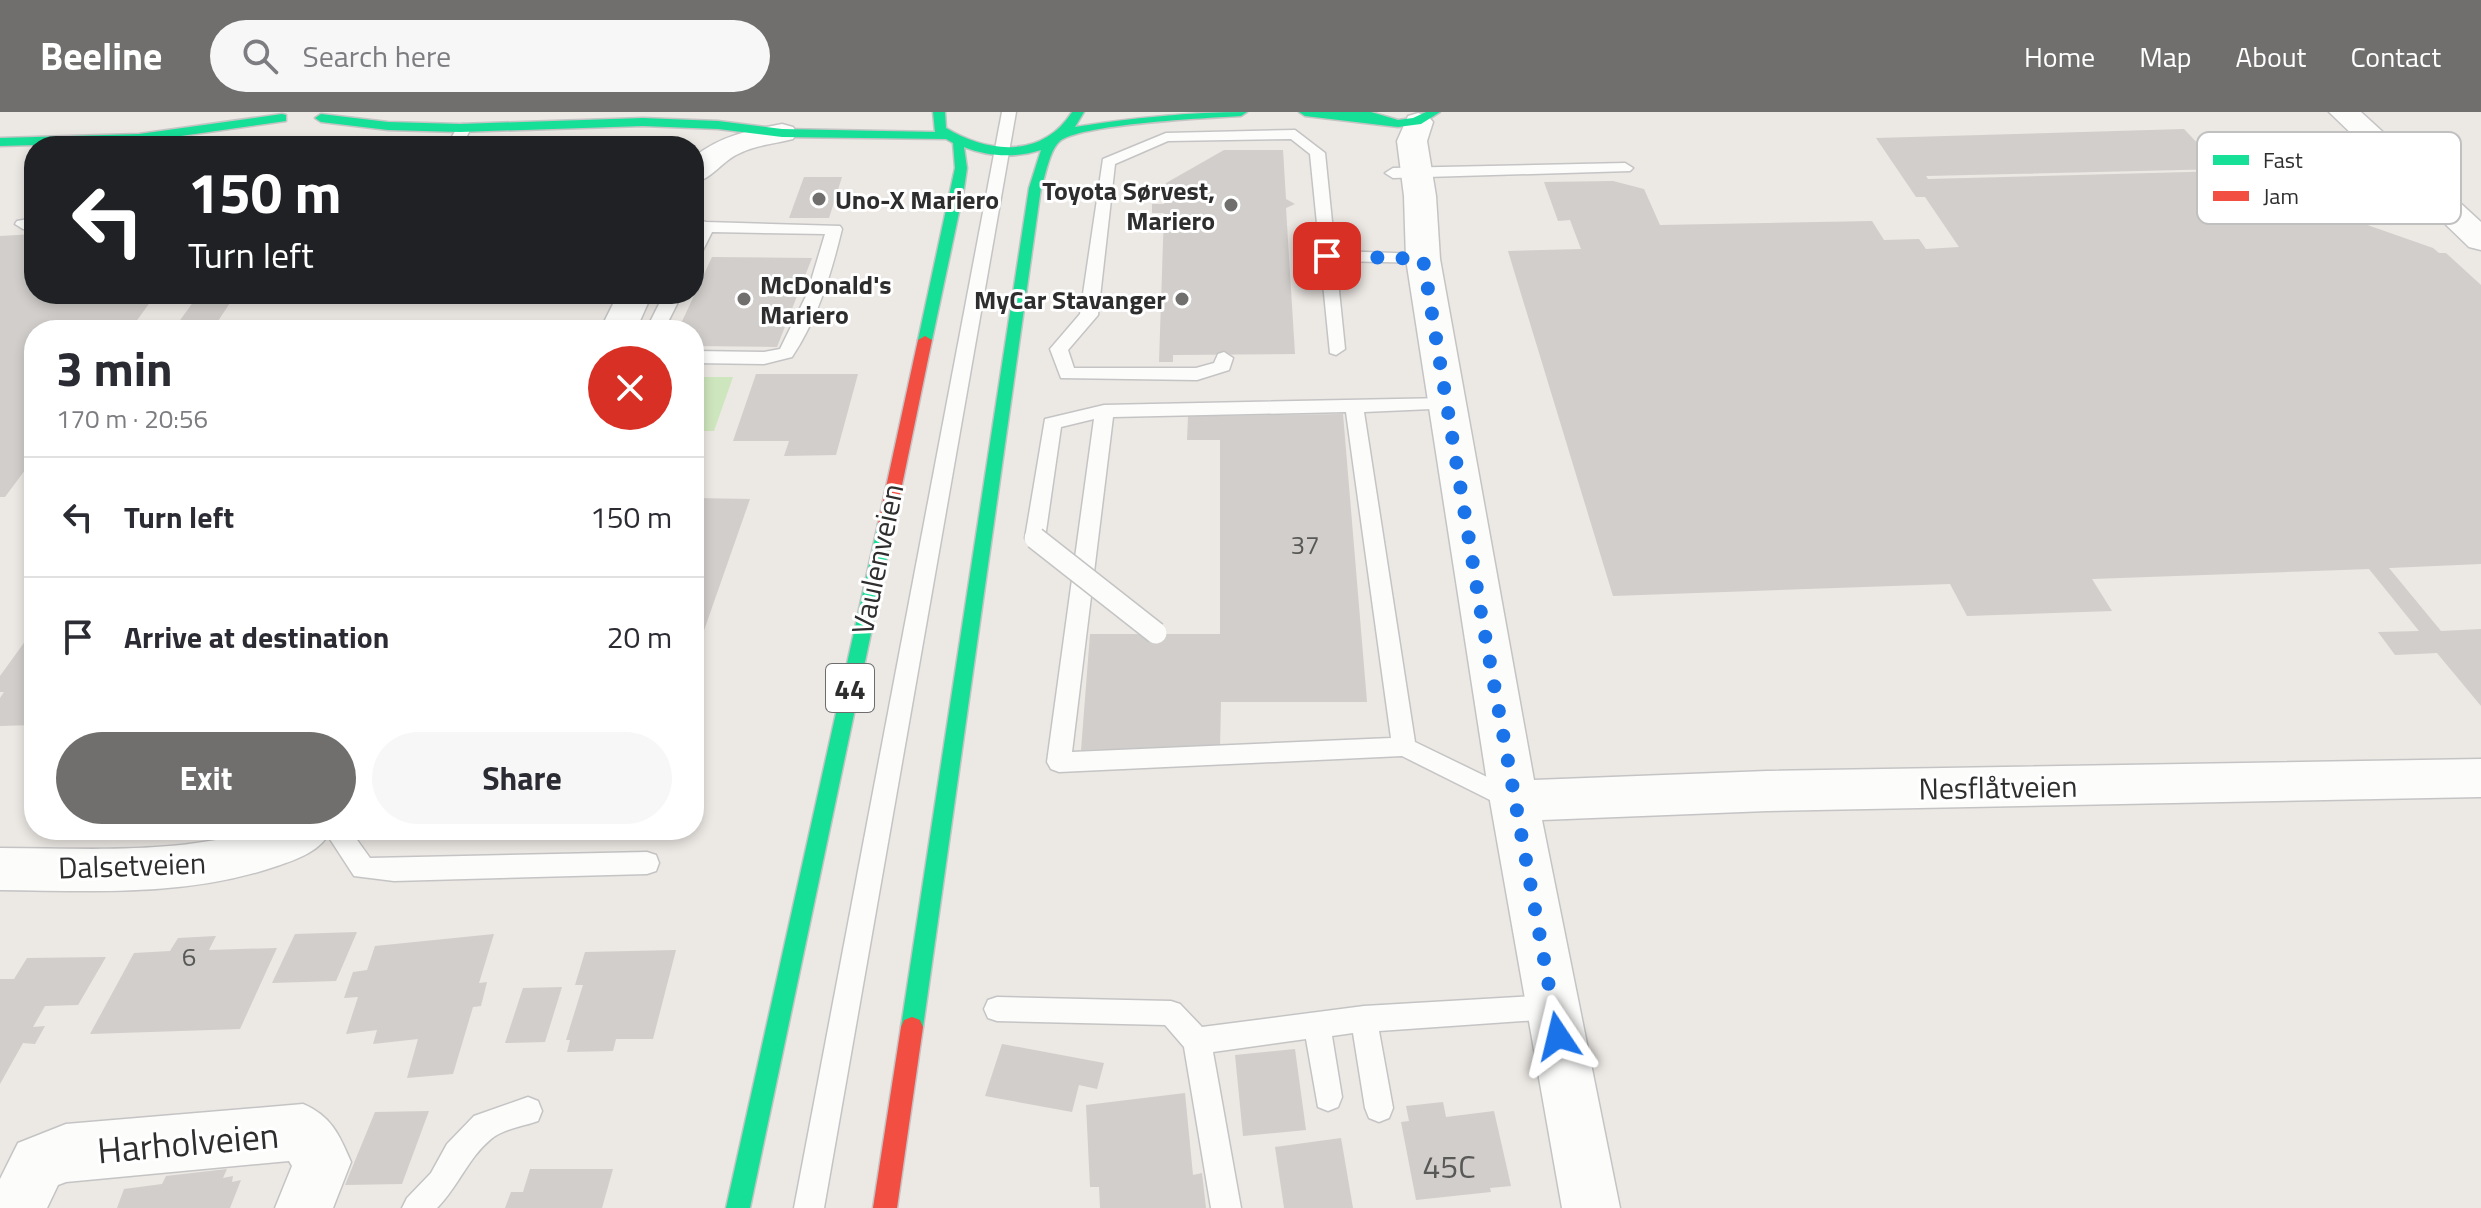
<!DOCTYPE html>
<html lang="en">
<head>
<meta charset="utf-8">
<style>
  :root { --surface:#fff; --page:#f7f7f7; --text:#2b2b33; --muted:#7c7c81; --line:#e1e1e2; --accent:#706f6e }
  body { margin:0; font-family:"Titillium Web",sans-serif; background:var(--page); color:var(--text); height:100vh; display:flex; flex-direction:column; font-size:30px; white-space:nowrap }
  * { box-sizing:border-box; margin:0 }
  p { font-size:26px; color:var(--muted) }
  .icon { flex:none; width:44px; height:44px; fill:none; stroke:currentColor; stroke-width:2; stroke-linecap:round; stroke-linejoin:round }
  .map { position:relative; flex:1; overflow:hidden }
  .sheet { position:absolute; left:24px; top:208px; width:680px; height:520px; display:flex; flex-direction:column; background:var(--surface); border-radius:32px; box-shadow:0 4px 12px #0003 }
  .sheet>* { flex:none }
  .banner { position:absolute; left:24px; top:24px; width:680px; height:168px; border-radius:32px; box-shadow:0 4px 12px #0003; background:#202124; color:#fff; overflow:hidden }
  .pin { position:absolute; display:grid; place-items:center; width:68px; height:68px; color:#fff; margin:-34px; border-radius:16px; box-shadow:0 4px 12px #0006 }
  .me { position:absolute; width:88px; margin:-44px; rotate:350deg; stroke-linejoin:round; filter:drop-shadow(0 0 6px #0008) }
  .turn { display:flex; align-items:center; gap:28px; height:168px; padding:0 32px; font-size:36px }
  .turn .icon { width:104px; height:104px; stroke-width:2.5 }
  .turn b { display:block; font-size:56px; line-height:68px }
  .round { display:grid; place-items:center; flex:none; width:84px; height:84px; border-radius:42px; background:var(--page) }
  .overview { display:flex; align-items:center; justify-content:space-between; height:136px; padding:0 32px }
  h1 { font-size:48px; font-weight:700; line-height:60px }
  .button { display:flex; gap:16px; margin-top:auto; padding:16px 32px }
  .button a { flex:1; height:92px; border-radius:48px; background:var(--accent); color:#fff; font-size:32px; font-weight:700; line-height:92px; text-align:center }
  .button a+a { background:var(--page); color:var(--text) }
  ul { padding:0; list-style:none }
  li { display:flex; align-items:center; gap:24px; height:120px; padding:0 32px; border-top:2px solid var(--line) }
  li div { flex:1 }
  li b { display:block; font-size:30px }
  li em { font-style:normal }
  header { display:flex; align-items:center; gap:48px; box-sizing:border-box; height:112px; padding:0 40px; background:var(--accent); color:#fff }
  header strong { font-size:38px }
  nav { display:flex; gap:44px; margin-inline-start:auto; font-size:28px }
  .search { width:560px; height:72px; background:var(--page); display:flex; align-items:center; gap:20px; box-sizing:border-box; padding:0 28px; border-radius:44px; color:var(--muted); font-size:30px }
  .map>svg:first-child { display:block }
  .green { fill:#cee6be }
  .building { fill:#d1cecb }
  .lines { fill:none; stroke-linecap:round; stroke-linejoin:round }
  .lane-casing { stroke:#c5c4c5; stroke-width:3 }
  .street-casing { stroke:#c5c4c5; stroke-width:3 }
  .fast-casing { stroke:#c5c4c5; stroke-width:3 }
  .jam-casing { stroke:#c5c4c5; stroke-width:3 }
  .lane { fill:#fcfcfb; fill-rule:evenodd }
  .street { fill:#fcfcfb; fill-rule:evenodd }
  .fast { fill:#16e098; fill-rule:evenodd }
  .jam { fill:#f24e42; fill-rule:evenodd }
  .lane-bridge-casing { stroke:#c5c4c5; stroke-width:24; stroke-linecap:butt }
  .lane-bridge { stroke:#fcfcfb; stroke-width:21 }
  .route { stroke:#1a73e8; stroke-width:14; stroke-dasharray:0 25.2 }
  .poi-dot { fill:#706f6e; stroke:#fff; stroke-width:3 }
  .labels { text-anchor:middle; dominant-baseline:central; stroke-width:6; stroke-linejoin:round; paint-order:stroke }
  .far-poi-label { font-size:26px; font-weight:bold; fill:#2e2e2e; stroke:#fff; text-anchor:end }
  .number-label { font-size:26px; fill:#585857 }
  .shield { fill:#fff; stroke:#6d6d6d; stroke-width:2 }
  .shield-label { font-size:28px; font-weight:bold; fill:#2e2e2e }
  .street-label { font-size:30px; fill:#2e2e2e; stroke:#fff }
  .near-number-label { font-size:32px; fill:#585857 }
  .near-street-label { font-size:36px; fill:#2e2e2e; stroke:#fff }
  .key { fill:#fff; stroke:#c0c0c0; stroke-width:2 }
  .key-label { font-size:22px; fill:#2e2e2e }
</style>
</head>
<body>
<header>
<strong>Beeline</strong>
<div class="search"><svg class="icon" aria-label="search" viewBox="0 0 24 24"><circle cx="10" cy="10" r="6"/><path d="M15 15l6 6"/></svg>Search here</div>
<nav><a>Home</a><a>Map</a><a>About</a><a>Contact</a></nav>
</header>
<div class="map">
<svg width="2481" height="1096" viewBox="0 0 2481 1096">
  <rect width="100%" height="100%" fill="#ece8e4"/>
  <!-- green -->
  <path class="green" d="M694 265H733L714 319H694Z"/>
  <!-- building -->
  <g class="building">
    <path d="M2184 17 2222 57 1926 64 1928 67 2226 59 2234 69H2252L2264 81H2276L2433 136 2439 141H2446L2481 173V452L2389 456 2441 519 2481 517V594L2437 541 2395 543 2378 520 2419 519 2369 457 2092 467 2112 499 1967 504 1950 472 1613 484 1508 139 1581 137 1570 108 1558 109 1544 70 1613 69 1644 77 1660 113 1872 109 1884 128 1919 127 1926 137 1959 135 1925 85H1916L1876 26Z"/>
    <path d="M1224 38H1283L1286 87 1295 92 1286 96 1295 242 1173 243V250H1159L1164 101H1152V92H1164L1166 71Z"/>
    <path d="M804 65H842L829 106H789Z"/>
    <path d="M34 122V182H156L130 218H34V346L5 385H0V124Z"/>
    <path d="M712 145 812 146 777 235 694 234V218H678Z"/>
    <path d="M199 182H236L212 218H173Z"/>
    <path d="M756 262H858L836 343 784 344 789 329H733Z"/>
    <path d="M1343 302 1367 590H1221L1220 636 1081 638 1090 522H1220V328H1187L1188 304Z"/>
    <path d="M694 386 750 387 694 547Z"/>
    <path d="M34 517V613L0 614V586L4 580H0V564Z"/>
    <path d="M357 820 336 869 272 871 295 822Z"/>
    <path d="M494 822 479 871 487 870 481 894 473 895 453 962 407 966 418 927 373 932 377 918 346 922 358 885 344 886 353 860 367 858 375 834Z"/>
    <path d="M216 824 209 838 277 836 240 917 90 922 134 841 170 839 178 826Z"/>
    <path d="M676 838 653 927H616L613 939 567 940 570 928H566L583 873H575L585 840Z"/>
    <path d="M106 845 78 893 45 894 33 915 45 914 35 932 23 931 0 972V867H14L27 846Z"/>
    <path d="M562 875 545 930 505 931 523 876Z"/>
    <path d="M1002 932 1104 951 1097 977 1079 973 1072 1000 985 984Z"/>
    <path d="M1295 937 1306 1018 1243 1024 1235 943Z"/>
    <path d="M1185 981 1193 1063 1202 1061 1206 1096H1100L1099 1075H1090L1086 993Z"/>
    <path d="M1443 990 1446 1005 1494 999 1511 1074 1490 1076 1491 1080 1416 1088 1401 1010 1409 1009 1406 994Z"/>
    <path d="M429 999 402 1072 345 1073 375 1000Z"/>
    <path d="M1341 1026 1353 1096H1284L1275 1035Z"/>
    <path d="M227 1057 223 1066 233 1064 232 1070 241 1068 230 1096H117L124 1077 162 1072 166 1064Z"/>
    <path d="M530 1057H613L602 1096H505L511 1080H523Z"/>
  </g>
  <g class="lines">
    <defs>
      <g id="lane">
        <path d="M1002 0H1016L824 1096H794Z"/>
        <path d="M464 12 471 16 462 34H446L459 13Z"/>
        <path d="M1295 18 1325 41 1335 139 1423 142 1431 147 1429 151 1336 149 1345 237 1336 243 1330 241 1310 42 1291 27 1168 29 1115 52 1098 203 1068 238 1074 256H1196L1214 251 1218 242 1224 240 1233 246 1229 258 1197 268 1061 266 1050 237 1080 202 1103 47 1166 21Z"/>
        <path d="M1625 51 1633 56 1630 59 1393 66 1385 61 1393 56Z"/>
        <path d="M34 106V116L23 117 15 112 17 109Z"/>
        <path d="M694 107 706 110 840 114 842 117C831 162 818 206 792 245L764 252 694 251V239L764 240 780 237 807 182 825 122 712 120 700 144 694 145 697 118 694 117Z"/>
        <path d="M664 182H682L664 218H646Z"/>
        <path d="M1447 286 1454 288 1456 292 1454 296 1364 300 1415 630 1520 681 1524 688 1520 695 1512 698 1504 695 1402 644 1059 660 1051 657 1047 650 1094 307 1061 315 1045 426 1042 431H1028L1025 426 1045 307 1104 293ZM1346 300 1391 626 1072 640 1113 305Z"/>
        <path d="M324 718H350L370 746 647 740 656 743 659 751 656 759 647 762 394 769 354 764Z"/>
        <path d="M1552 883 1561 886 1565 895 1561 904 1552 907 1379 919 1393 996 1389 1006 1379 1010 1369 1006 1365 996 1353 921 1332 924 1342 985 1338 995 1328 999 1318 995 1306 927 1213 940 1241 1096H1211L1184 935 1165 913 997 909 988 906 984 897 988 888 997 885 1171 889 1180 892 1202 915 1364 894Z"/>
        <path d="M528 985 538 989 542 999 538 1009C524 1014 503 1017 491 1027 468 1046 458 1075 437 1096H402L407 1086 431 1061 447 1032 474 1004Z"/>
      </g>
      <g id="street">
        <path d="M2329 0H2361L2481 110V138L2469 135Z"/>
        <path d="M1418 1 1428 4 1433 10 1427 29 1436 84 1440 147 1534 668 1767 659 2481 647V685L1767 699 1542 708 1620 1096H1562L1490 689 1406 147 1404 84 1397 29 1408 4Z"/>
        <path d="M782 12 793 15 797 21 793 27C774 32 754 33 736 43 721 51 711 67 694 71V45C720 24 750 18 782 12Z"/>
        <path d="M618 182H652L636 218H600Z"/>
        <path d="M258 718H331C321 739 298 747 277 754 187 785 94 779 0 778V736C86 736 175 743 258 718Z"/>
        <path d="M303 992C331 1004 339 1022 351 1050L333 1096H275L292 1054 289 1049 66 1070 58 1073 47 1096H0V1067L18 1031 66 1012Z"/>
      </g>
      <g id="fast">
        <path d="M933 0H945L946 16C989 42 1043 46 1072 0H1084L1075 15C1132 6 1189 0 1247 0L1241 4C1208 6 1077 12 1059 30 1049 40 1046 63 1041 76L923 915 920 922 912 925 904 922 901 915 1029 76 1041 38C1016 46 989 45 964 35L967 56 964 77 932 228 925 232 918 228 955 56 953 31 946 27 782 25 718 17 643 14 460 20 388 18 321 10 315 6 321 2 388 10 460 12 643 6 718 9 782 17 935 20Z"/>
        <path d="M1299 0H1371L1398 8 1413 6 1426 0H1440L1421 12 1398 15 1305 4Z"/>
        <path d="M282 2 286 3V9L139 30 0 34V26L139 22Z"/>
        <path d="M886 406 894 412 750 1096H726L878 412Z"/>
      </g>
      <g id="jam">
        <path d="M925 224 932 228 894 412 886 418 878 412 918 228Z"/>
        <path d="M912 905 920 908 923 915 897 1096H873L901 915 904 908Z"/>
      </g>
    </defs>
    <!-- lane casing -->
    <use href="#lane" class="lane-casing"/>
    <!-- street casing -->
    <use href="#street" class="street-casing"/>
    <!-- fast casing -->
    <use href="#fast" class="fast-casing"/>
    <!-- jam casing -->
    <use href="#jam" class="jam-casing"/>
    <!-- lane -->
    <use href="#lane" class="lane"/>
    <!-- street -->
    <use href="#street" class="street"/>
    <!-- fast -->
    <use href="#fast" class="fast"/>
    <!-- jam -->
    <use href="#jam" class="jam"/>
    <defs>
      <path id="lane-bridge" d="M1035 426 1156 521"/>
    </defs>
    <!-- lane-bridge casing -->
    <use href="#lane-bridge" class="lane-bridge-casing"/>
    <!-- lane-bridge -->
    <use href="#lane-bridge" class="lane-bridge"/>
  </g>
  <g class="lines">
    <!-- route -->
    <path class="route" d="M1327 144 1423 147 1481 501 1558 924"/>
  </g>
  <!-- markers -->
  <g class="poi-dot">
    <circle cx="819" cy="87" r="8"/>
    <circle cx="1231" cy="93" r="8"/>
    <circle cx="744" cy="187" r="8"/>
    <circle cx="1182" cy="187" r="8"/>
  </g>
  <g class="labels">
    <!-- far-poi labels -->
    <g class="far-poi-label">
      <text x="1215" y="78">Toyota Sørvest,<tspan x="1215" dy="30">Mariero</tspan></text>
      <text x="835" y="87" text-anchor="start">Uno-X Mariero</text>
      <text x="760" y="172" text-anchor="start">McDonald's<tspan x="760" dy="30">Mariero</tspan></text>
      <text x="1166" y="187">MyCar Stavanger</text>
    </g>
    <!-- number labels -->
    <g class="number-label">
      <text x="1305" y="432">37</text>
      <text x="189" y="844">6</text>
    </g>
    <!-- shield labels -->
    <rect class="shield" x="826" y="552" width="48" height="48" rx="6"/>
    <g class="shield-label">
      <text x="850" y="576">44</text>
    </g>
    <!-- street labels -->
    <g class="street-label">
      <text transform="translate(877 447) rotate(-78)">Vaulenveien</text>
      <text transform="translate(1998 675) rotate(-1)">Nesflåtveien</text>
      <text transform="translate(132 753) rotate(-2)">Dalsetveien</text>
    </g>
    <!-- near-number labels -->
    <g class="near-number-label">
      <text x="1449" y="1054">45C</text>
    </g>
    <!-- near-street labels -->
    <g class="near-street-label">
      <text transform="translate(188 1030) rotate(-5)">Harholveien</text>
    </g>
  </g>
  <!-- legend -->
  <rect x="2197" y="20" width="264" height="92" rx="12" class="key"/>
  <rect x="2213" y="43" width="36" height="10" fill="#16e098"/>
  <rect x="2213" y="79" width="36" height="10" fill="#f24e42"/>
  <g class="key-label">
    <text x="2263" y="56">Fast</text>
    <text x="2263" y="92">Jam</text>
  </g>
</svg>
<div class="pin" style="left:1327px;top:144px;background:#d93025"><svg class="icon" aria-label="arrive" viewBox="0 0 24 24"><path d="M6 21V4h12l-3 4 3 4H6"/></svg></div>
<svg class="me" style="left:1558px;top:924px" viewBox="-20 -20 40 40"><path d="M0-17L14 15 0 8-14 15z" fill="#1a73e8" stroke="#fff" stroke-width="4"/></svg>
<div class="banner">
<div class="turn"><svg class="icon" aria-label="left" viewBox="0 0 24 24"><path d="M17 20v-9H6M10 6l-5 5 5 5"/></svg><div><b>150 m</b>Turn left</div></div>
</div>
<section class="sheet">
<div class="overview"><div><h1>3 min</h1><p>170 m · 20:56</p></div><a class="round" style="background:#d93025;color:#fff"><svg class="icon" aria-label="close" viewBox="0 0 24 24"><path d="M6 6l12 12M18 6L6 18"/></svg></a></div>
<ul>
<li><svg class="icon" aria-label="left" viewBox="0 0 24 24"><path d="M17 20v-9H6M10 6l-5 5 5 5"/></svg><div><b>Turn left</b></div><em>150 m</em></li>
<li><svg class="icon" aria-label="arrive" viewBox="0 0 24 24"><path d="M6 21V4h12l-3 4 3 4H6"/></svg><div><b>Arrive at destination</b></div><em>20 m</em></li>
</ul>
<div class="button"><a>Exit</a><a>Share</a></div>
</section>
</div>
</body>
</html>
